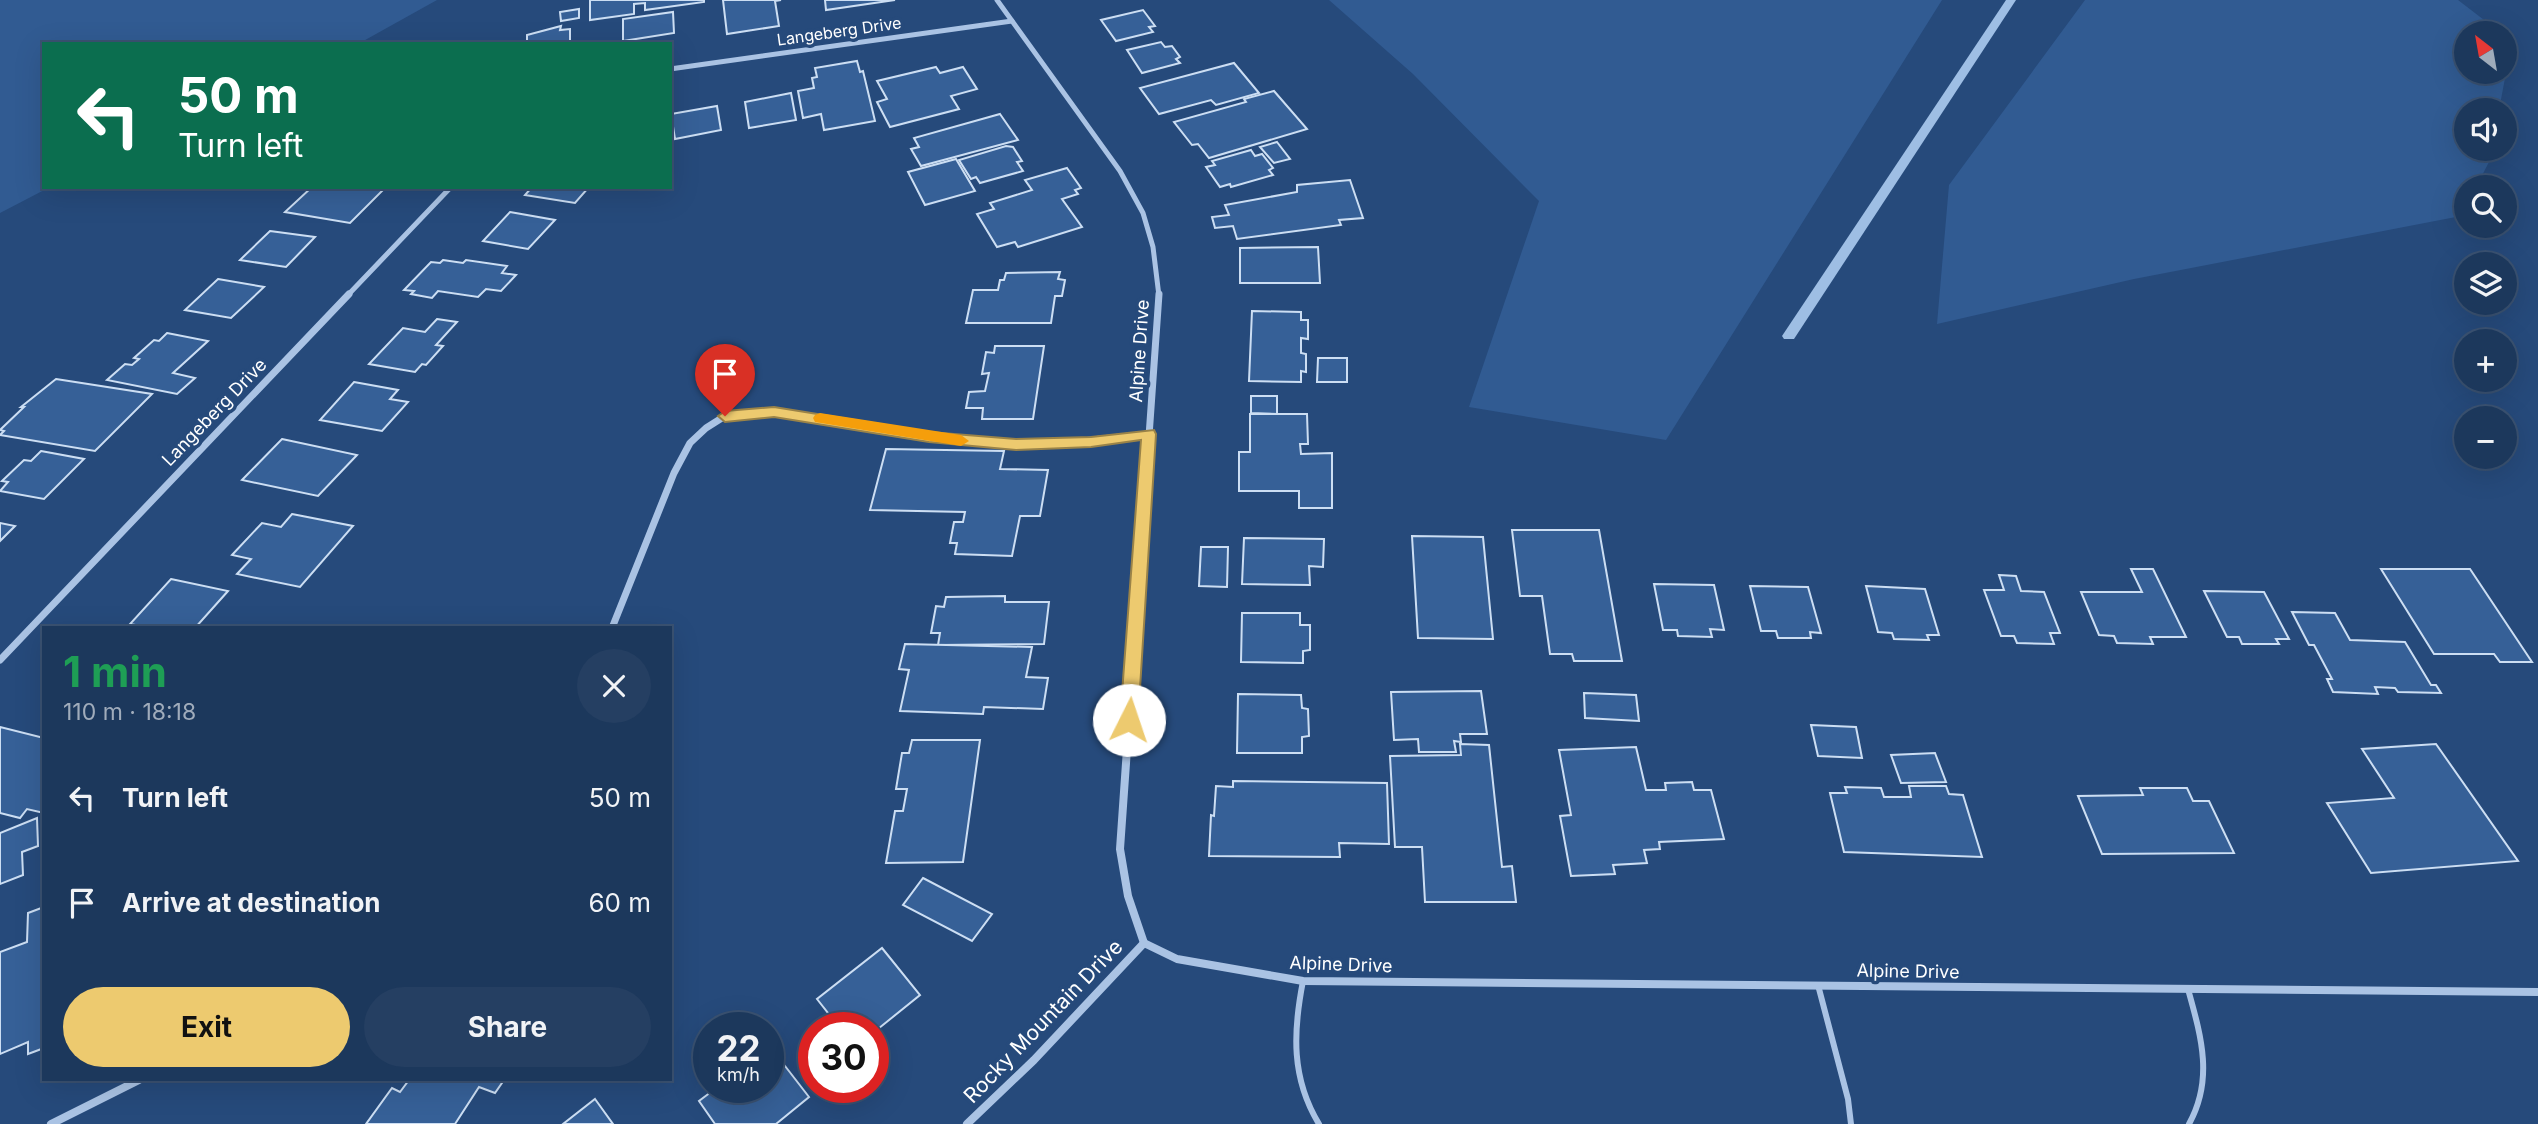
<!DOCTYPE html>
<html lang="en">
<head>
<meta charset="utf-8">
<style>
  :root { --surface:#1c385c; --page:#253f62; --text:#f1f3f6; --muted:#a0acbb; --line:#3a5272; --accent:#edca6f }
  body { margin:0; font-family:Inter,sans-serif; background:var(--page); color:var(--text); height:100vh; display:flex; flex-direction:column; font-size:26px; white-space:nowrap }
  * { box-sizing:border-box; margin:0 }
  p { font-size:23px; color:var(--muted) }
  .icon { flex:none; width:38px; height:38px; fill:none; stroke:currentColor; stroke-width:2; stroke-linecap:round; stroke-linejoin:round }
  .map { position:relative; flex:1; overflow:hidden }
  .side { position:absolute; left:42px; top:626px; width:630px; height:455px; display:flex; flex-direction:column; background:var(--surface); border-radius:0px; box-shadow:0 7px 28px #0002,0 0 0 2px var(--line) }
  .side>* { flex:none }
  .top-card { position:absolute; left:42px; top:42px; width:630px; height:147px; border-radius:0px; box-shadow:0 7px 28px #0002,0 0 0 2px var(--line); background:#0b6e4f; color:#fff; overflow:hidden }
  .needle { width:46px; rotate:329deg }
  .controls { position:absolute; left:2454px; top:21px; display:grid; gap:14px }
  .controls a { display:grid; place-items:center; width:63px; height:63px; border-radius:50%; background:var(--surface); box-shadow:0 7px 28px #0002,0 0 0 2px var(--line); font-size:35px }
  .speed { position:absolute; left:693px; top:1012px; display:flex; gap:14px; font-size:35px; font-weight:700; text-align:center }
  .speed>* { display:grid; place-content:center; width:91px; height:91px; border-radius:50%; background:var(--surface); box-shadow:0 7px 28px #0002,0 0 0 2px var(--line); line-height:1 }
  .speed small { font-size:18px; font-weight:400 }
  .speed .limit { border:10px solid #d22; background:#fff; color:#111 }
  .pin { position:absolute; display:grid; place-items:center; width:60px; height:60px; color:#fff; margin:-72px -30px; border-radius:50% 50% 50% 0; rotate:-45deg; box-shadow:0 0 7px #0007 }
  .pin .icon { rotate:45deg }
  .me { position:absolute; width:77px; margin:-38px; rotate:4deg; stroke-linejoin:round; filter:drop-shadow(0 0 5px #0008) }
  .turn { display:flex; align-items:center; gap:24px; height:147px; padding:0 21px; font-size:32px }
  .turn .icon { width:91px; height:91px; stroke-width:2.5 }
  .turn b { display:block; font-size:49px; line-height:60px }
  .round { display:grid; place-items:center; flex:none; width:74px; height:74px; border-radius:37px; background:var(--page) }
  .headline { display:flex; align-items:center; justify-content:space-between; height:119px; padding:0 21px }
  h1 { font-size:42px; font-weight:700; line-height:52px; color:#1e9e55 }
  .action { display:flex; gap:14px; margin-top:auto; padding:14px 21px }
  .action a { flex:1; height:80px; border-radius:42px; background:var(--accent); color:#111; font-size:28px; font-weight:700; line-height:80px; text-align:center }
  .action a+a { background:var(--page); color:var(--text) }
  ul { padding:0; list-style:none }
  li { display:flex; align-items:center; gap:21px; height:105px; padding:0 21px }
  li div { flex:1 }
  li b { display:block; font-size:26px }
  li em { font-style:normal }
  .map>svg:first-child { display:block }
  .green { fill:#315b92 }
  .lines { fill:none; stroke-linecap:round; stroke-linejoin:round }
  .stream { fill:#9ebee4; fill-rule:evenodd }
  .building { fill:#366097; stroke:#ccdef3; stroke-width:2 }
  .lane { stroke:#aac3e4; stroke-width:6 }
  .street-far2 { stroke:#aac3e4; stroke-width:5 }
  .street-far1 { stroke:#aac3e4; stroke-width:7 }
  .street { stroke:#aac3e4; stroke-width:8 }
  .route { fill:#edca6f; stroke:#9a8348; stroke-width:2 }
  .slow { fill:#f59e0b }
  .labels { text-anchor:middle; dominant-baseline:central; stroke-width:7; stroke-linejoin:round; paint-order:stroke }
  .far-street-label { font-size:16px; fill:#fff; stroke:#264a7b }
  .street-label { font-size:18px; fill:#fff; stroke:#264a7b }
  .near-street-label { font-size:21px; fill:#fff; stroke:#264a7b }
</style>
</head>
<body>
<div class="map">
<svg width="2538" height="1124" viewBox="0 0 2538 1124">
  <rect width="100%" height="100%" fill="#264a7b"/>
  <!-- green -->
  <g class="green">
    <path d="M0 0H437L358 44H44V187H50L0 213Z"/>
    <path d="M1329 0H1942L1666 440 1469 407 1539 201 1413 74Z"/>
    <path d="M2085 0H2458L2501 33H2466V72H2504V35L2512 41 2499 110H2466V149H2492L2489 162 2476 187H2466V206L2461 216 2134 279 1937 324 1949 185Z"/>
  </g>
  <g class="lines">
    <!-- stream -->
    <path class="stream" d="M2006 0H2016L1794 339H1784L1782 336Z"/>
  </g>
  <!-- building -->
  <g class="building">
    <path d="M590 0H704V2L645 10V3L634 4V14L590 20Z"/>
    <path d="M723 0H781L775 1 779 26 727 34Z"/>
    <path d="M825 0H895L826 10Z"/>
    <path d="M579 9V18L561 21 560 12Z"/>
    <path d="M1143 10 1155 26 1149 27 1153 32 1116 41 1101 20Z"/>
    <path d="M673 12 674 33 623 41V19Z"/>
    <path d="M561 26 560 30 570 29V44H527V35Z"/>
    <path d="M1161 42 1165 47 1172 46 1180 57 1176 59 1180 63 1142 73 1127 50Z"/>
    <path d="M857 61 860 72 863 71 875 121 824 130 821 114 803 118 798 91 814 88 812 78 817 77 815 68Z"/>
    <path d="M1234 63 1259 93 1216 105 1211 100 1159 114 1140 88Z"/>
    <path d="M936 67 940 73 963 67 977 89 951 96 959 109 890 127 877 102 887 99 877 81Z"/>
    <path d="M1274 91 1307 129 1209 158 1198 144 1192 145 1174 122 1246 102 1244 99Z"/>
    <path d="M791 93 796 120 749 128 745 102Z"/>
    <path d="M717 106 721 130 675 139 671 114Z"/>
    <path d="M1000 114 1018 140 921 166 911 149 919 147 914 138Z"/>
    <path d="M1277 142 1290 159 1274 163 1260 147Z"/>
    <path d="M1006 146 1013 147 1022 161 1017 162 1023 171 980 183 976 177 971 179 959 160Z"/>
    <path d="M1251 150 1255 156 1262 154 1273 168 1269 170 1273 175 1231 187 1230 184 1220 187 1206 167 1215 165 1212 161Z"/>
    <path d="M956 159 975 191 925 205 908 172Z"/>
    <path d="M1067 168 1081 188 1075 190 1078 194 1062 199 1082 227 1018 247 1015 242 997 247 977 214 994 209 990 203 1032 190 1025 180Z"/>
    <path d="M1350 180 1363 218 1339 220 1341 225 1237 239 1233 226 1215 228 1212 217 1229 215 1225 205 1297 192V185Z"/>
    <path d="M312 187H370L384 189 350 223 285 212Z"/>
    <path d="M532 187H589L575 203 525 195Z"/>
    <path d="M510 212 555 220 528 249 483 241Z"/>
    <path d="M270 231 315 237 286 267 240 260Z"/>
    <path d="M1318 247 1320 283H1240V248Z"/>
    <path d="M443 260 463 263 466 260 507 266 502 273 516 275 501 291 486 289 478 297 438 291 432 298 411 294 414 291 404 290 431 262 440 263Z"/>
    <path d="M1060 272 1058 279 1065 280 1062 296H1055L1051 323H966L973 290H998L1000 280H1004L1006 273Z"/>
    <path d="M218 279 264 287 231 318 185 310Z"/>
    <path d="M1252 311 1301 312V320H1308V339L1301 338V353L1306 354V372L1301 371V382L1249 381Z"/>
    <path d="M437 319 457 322 436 345 443 346 426 365 422 364 415 372 369 364 403 328 425 332Z"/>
    <path d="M167 333 208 341 173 373 195 378 177 394 107 380 125 364 132 365 139 359 134 358 154 340 159 341Z"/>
    <path d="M995 346H1044L1033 419H982L983 408H966L969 392 985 391 989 373 982 374 986 352 994 353Z"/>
    <path d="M1318 358H1347V382H1317Z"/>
    <path d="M56 379 152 394 95 451 0 435 4 431 0 430 24 407H21Z"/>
    <path d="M354 382 398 390 390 399 408 402 382 431 320 420Z"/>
    <path d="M1251 396H1277V414L1251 413Z"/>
    <path d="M1250 414H1307L1308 444H1300L1301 454 1332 453V508H1299V491H1239V452H1250Z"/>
    <path d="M282 439 357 455 318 496 242 480Z"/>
    <path d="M886 449 1004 451 1000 469 1048 470 1040 516H1020L1012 556 955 554 957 543H950L954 522H963L965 512 870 510Z"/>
    <path d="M41 451 84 459 44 499 0 491 8 482 2 481 24 460 31 461Z"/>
    <path d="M292 514 353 526 300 587 237 574 251 559 232 555 262 523 281 527Z"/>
    <path d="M0 523 15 526 0 541Z"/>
    <path d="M1512 530H1599L1622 661H1574L1572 654H1550L1542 596H1520Z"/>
    <path d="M1412 536 1483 537 1493 639 1418 638Z"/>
    <path d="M1244 538 1324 539 1323 567 1309 566 1310 585 1242 584Z"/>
    <path d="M1201 547H1228L1227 587 1199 586Z"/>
    <path d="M2131 569H2153L2186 637H2150L2153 644 2117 643 2114 636 2099 635 2081 592H2142Z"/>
    <path d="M2381 569H2470L2532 662H2500L2494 654H2434Z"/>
    <path d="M1999 575 2016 576 2021 591 2044 592 2060 633H2050L2054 644 2017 643 2014 636H2001L1984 590H2004Z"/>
    <path d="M171 579 228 591 195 628H152L130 624Z"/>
    <path d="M1654 584 1714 585 1724 630 1710 629 1712 637 1678 636 1677 630H1663Z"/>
    <path d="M1750 586 1808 587 1821 633 1810 632 1811 638H1778L1776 631H1761Z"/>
    <path d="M1866 586 1925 589 1939 635H1927L1929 640 1894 639 1892 633 1878 632Z"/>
    <path d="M2204 591 2264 592 2289 639H2276L2279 644H2242L2239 637H2227Z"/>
    <path d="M1005 596V602H1049L1044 644 938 645 940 633H931L936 606 944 607 946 597Z"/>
    <path d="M2292 612 2335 613 2350 640 2405 642 2431 685H2436L2441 693 2398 692 2395 688 2375 687 2378 694 2333 692 2327 679H2332L2314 645H2309Z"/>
    <path d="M1242 613H1300V625H1310V650L1303 651V663L1241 662Z"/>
    <path d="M905 644 1032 647 1026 677 1048 678 1043 709 984 707 983 714 900 711 909 670 899 669Z"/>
    <path d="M1481 691 1487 734H1460L1461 742 1454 741 1456 752H1419L1418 739 1394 740 1391 692Z"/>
    <path d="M1584 693 1636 695 1639 721 1585 718Z"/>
    <path d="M1238 694 1301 695 1302 708 1308 709 1309 736 1302 737V753H1237Z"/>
    <path d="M1811 725 1856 727 1862 758 1818 756Z"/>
    <path d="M0 727 44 738V813L27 809 20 818 0 813Z"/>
    <path d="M912 740H980L963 862 886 863 895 811H903L907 789H896L902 753H909Z"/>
    <path d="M1460 744 1489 745 1502 867 1512 866 1516 902H1425L1422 847H1395L1390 756 1461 755Z"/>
    <path d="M2436 744 2518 861 2371 873 2327 803 2394 798 2362 749Z"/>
    <path d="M1636 747 1646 790H1666L1665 783 1692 782 1694 790H1711L1724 839 1659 842 1660 849 1644 850 1647 863 1613 865 1615 874 1571 876 1560 816 1571 815 1559 750Z"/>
    <path d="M1935 753 1946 782 1901 783 1891 755Z"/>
    <path d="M1233 781 1387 783 1389 844 1339 843 1340 857 1209 856 1211 815 1214 816 1216 786 1233 787Z"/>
    <path d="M1909 786H1946L1949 794 1963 795 1982 857 1844 852 1830 793H1847L1845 787 1881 788 1884 797H1911Z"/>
    <path d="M2140 788H2187L2193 801H2209L2234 853 2102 854 2078 796 2143 795Z"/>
    <path d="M37 818 38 846 22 852 23 875 0 884V833Z"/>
    <path d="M923 878 992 914 972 941 903 905Z"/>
    <path d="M44 907V1048L28 1054V1042L0 1054V952L27 942 28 913Z"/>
    <path d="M882 948 920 995 873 1033V1027H839L817 999Z"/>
    <path d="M768 1044 809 1097 776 1124H715L699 1101 715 1089 713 1087H768Z"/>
    <path d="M409 1080H504L495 1093 479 1087 455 1124H366L392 1088 400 1092Z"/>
    <path d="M595 1099 613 1124H563Z"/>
  </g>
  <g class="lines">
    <!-- lane -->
    <g class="lane">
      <path d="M1303 981C1293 1032 1291 1078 1319 1124"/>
      <path d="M1818 985 1848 1099 1851 1124"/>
      <path d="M2188 989C2201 1036 2214 1079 2189 1124"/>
    </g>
    <!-- street-far2 -->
    <g class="street-far2">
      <path d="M997 0 1120 171 1143 213 1153 247 1159 296"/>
      <path d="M670 69 1012 21"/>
      <path d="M347 296 451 187"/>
    </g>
    <!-- street-far1 -->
    <g class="street-far1">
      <path d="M612 628 674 473 690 443 706 428 725 416 774 412 926 437 999 444 1063 443 1149 434"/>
      <path d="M0 660 349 294"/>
      <path d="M1133 664 1159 294"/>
    </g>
    <!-- street -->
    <g class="street">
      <path d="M1133 663 1120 849 1128 896 1144 943 1177 959 1303 981 2538 992"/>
      <path d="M51 1124 139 1080"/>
      <path d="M967 1124 1034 1060 1144 943"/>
    </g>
  </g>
  <!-- route -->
  <path class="route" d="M774 407 929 432 1016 439 1091 437 1154 430 1156 434 1138 720 1135 726 1129 728 1123 726 1120 720 1141 440 1091 447 1016 450 929 442 774 417 725 422 718 416 725 411Z"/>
  <!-- slow -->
  <path class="slow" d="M820 413 961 435 969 441 961 446 815 422 813 418 815 415Z"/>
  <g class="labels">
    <!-- far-street labels -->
    <g class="far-street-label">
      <text transform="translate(839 31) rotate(-8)">Langeberg Drive</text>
    </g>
    <!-- street labels -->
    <g class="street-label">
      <text transform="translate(1139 351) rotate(-86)">Alpine Drive</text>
      <text transform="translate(214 412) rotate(-46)">Langeberg Drive</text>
      <text transform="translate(1341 964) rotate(2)">Alpine Drive</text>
      <text transform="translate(1908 971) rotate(1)">Alpine Drive</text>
    </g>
    <!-- near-street labels -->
    <g class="near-street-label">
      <text transform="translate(1043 1021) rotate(-46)">Rocky Mountain Drive</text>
    </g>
  </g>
</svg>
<div class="controls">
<a><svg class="needle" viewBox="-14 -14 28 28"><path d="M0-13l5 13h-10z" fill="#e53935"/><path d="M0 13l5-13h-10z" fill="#a0acbb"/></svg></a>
<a><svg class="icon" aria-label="sound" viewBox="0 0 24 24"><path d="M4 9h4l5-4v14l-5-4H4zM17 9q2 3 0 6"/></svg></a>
<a><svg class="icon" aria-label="search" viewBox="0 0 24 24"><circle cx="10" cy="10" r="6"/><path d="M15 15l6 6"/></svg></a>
<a><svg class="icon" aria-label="layers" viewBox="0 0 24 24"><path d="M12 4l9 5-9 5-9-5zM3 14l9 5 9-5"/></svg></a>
<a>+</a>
<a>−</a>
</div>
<div class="speed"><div>22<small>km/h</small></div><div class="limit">30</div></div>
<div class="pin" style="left:725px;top:416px;background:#d93025"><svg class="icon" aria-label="arrive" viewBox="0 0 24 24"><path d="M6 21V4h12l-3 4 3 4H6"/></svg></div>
<svg class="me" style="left:1129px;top:720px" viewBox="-20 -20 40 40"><circle r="19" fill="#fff"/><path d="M0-13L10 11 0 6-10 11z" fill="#edca6f"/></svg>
<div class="top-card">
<div class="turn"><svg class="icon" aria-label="left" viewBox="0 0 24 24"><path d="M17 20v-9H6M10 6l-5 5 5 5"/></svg><div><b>50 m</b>Turn left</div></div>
</div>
<section class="side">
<div class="headline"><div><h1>1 min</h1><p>110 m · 18:18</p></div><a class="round"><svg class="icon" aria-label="close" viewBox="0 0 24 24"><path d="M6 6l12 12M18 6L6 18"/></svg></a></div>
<ul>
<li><svg class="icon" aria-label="left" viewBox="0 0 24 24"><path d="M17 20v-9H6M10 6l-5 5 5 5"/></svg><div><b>Turn left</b></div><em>50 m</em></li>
<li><svg class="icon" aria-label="arrive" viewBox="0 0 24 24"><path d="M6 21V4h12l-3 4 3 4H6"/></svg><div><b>Arrive at destination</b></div><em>60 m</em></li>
</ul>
<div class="action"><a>Exit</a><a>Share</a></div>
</section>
</div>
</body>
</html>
